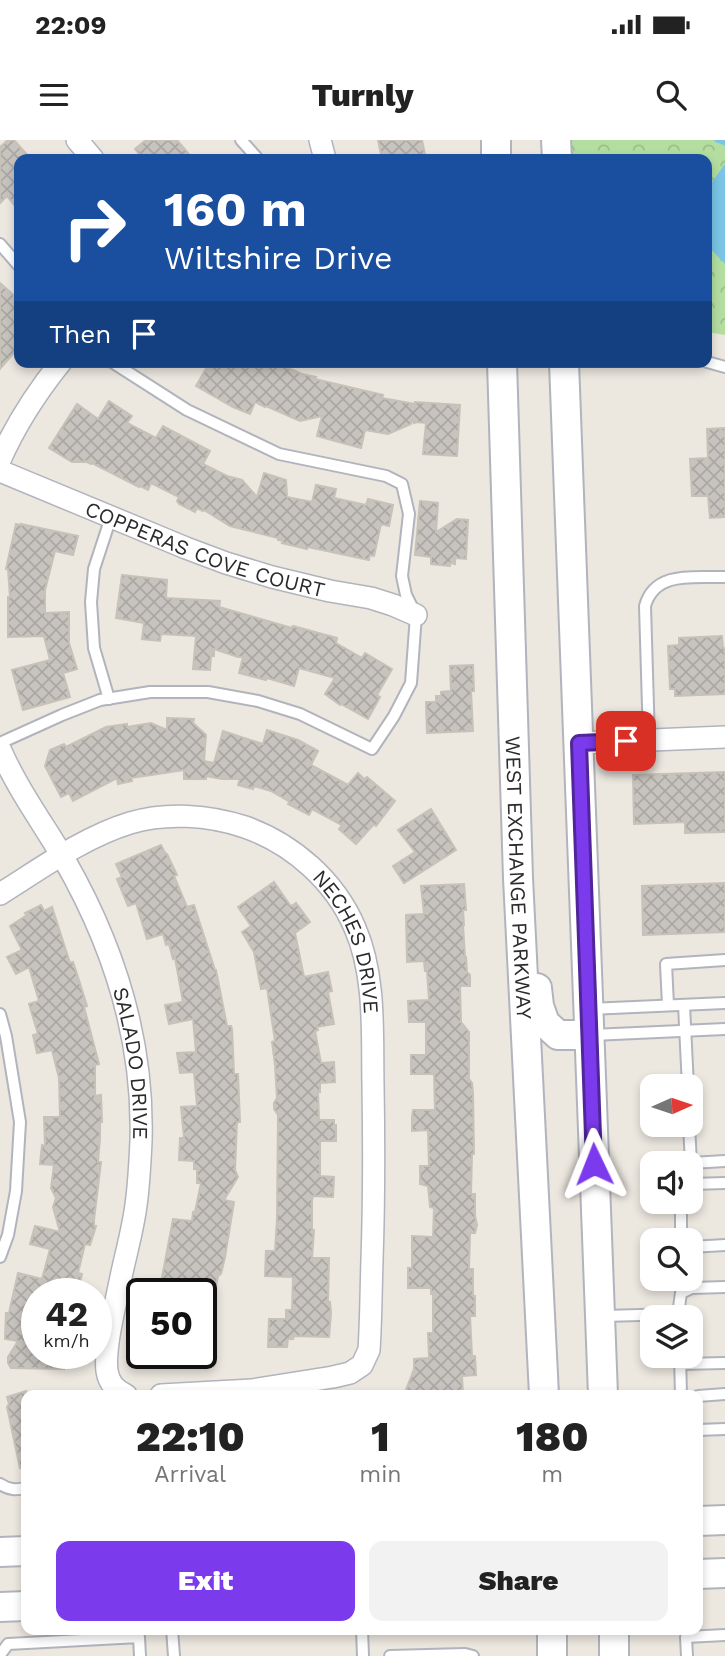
<!DOCTYPE html>
<html lang="en">
<head>
<meta charset="utf-8">
<style>
  :root { --surface:#fff; --page:#f2f2f2; --text:#222; --muted:#767676; --accent:#7c3aed }
  body { margin:0; font-family:"Work Sans",sans-serif; background:var(--page); color:var(--text); height:100vh; display:flex; flex-direction:column; font-size:26px; white-space:nowrap }
  * { box-sizing:border-box; margin:0 }
  p { font-size:23px; color:var(--muted) }
  .icon { flex:none; width:38px; height:38px; fill:none; stroke:currentColor; stroke-width:2; stroke-linecap:round; stroke-linejoin:round }
  .map { position:relative; flex:1; overflow:hidden }
  .sheet { position:absolute; left:21px; top:1250px; width:682px; height:245px; display:flex; flex-direction:column; background:var(--surface); border-radius:14px; box-shadow:0 4px 10px #0003 }
  .sheet>* { flex:none }
  .banner { position:absolute; left:14px; top:14px; width:698px; height:214px; border-radius:14px; box-shadow:0 4px 10px #0003; background:#1a4fa0; color:#fff; overflow:hidden }
  .needle { width:46px; rotate:87deg }
  .controls { position:absolute; left:640px; top:934px; display:grid; gap:14px }
  .controls a { display:grid; place-items:center; width:63px; height:63px; border-radius:14px; background:var(--surface); box-shadow:0 4px 10px #0003; font-size:35px }
  .speed { position:absolute; left:21px; top:1138px; display:flex; gap:14px; font-size:35px; font-weight:700; text-align:center }
  .speed>* { display:grid; place-content:center; width:91px; height:91px; border-radius:50%; background:var(--surface); box-shadow:0 4px 10px #0003; line-height:1 }
  .speed small { font-size:18px; font-weight:400 }
  .speed .limit { border:4px solid #111; border-radius:10px; background:#fff; color:#111 }
  .pin { position:absolute; display:grid; place-items:center; width:60px; height:60px; color:#fff; margin:-30px; border-radius:14px; box-shadow:0 4px 10px #0006 }
  .me { position:absolute; width:77px; margin:-38px; rotate:358deg; stroke-linejoin:round; filter:drop-shadow(0 0 5px #0008) }
  .turn { display:flex; align-items:center; gap:24px; height:147px; padding:0 35px; font-size:32px }
  .turn .icon { width:91px; height:91px; stroke-width:2.5 }
  .turn b { display:block; font-size:49px; line-height:60px }
  .then { display:flex; align-items:center; height:66px; padding:0 35px; background:#0003; gap:14px; font-size:26px }
  .eta { display:flex; justify-content:space-evenly; align-items:center; height:119px; text-align:center }
  .eta b { font-size:42px; font-weight:800; line-height:49px }
  .button { display:flex; gap:14px; margin-top:auto; padding:14px 35px }
  .button a { flex:1; height:80px; border-radius:14px; background:var(--accent); color:#fff; font-size:28px; font-weight:800; line-height:80px; text-align:center }
  .button a+a { background:var(--page); color:var(--text) }
  .status { display:flex; justify-content:space-between; align-items:center; height:49px; padding:0 35px; background:var(--surface); direction:ltr }
  .status svg { height:19px; fill:currentColor }
  header { display:flex; justify-content:space-between; align-items:center; height:91px; padding:0 35px; background:var(--surface); font-size:32px; font-weight:800 }
  .map>svg:first-child { display:block }
  .forest { fill:url(#forest-crowns) }
  .water { fill:#7ac5e5 }
  .lines { fill:none; stroke-linecap:round; stroke-linejoin:round }
  .stream { stroke:#7ac5e5; stroke-width:5 }
  .building { fill:url(#building-cross-hatch); stroke:#c7c2b8; stroke-width:2 }
  .service-casing { stroke:#b2b4bd; stroke-width:14 }
  .minor-casing { stroke:#b2b4bd; stroke-width:24 }
  .secondary-casing { stroke:#b2b4bd; stroke-width:32 }
  .service { stroke:#fff; stroke-width:10 }
  .minor { stroke:#fff; stroke-width:21 }
  .secondary { stroke:#fff; stroke-width:28 }
  .route-casing { stroke:#51269a; stroke-width:18 }
  .route { stroke:#7c3aed; stroke-width:12 }
  .labels { text-anchor:middle; dominant-baseline:central; stroke-width:6; stroke-linejoin:round; paint-order:stroke }
  .street-label { font-size:21px; fill:#2b2b2b; stroke:#fff }
</style>
</head>
<body>
<div class="status"><b>22:09</b><svg viewBox="0 0 49 12"><path d="M0 12V9h3v3zM5 12V6h3v6zM10 12V3h3v9zM15 12V0h3v12zM26 1h20v11H26zM47 4h2v5h-2z"/></svg></div>
<header><svg class="icon" aria-label="menu" viewBox="0 0 24 24"><path d="M4 6h16M4 12h16M4 18h16"/></svg>Turnly<svg class="icon" aria-label="search" viewBox="0 0 24 24"><circle cx="10" cy="10" r="6"/><path d="M15 15l6 6"/></svg></header>
<div class="map">
<svg width="725" height="1516" viewBox="0 0 725 1516">
  <defs>
    <pattern id="forest-crowns" width="20" height="18" patternUnits="userSpaceOnUse" patternTransform="scale(1.75)"><rect width="20" height="18" fill="#b3dea0"/><path d="M2 6a3 3 0 1 1 6 0M12 15a3 3 0 1 1 6 0" fill="none" stroke="#9abf8a"/></pattern>
    <pattern id="building-cross-hatch" width="8" height="8" patternUnits="userSpaceOnUse" patternTransform="scale(1.75)"><rect width="8" height="8" fill="#c7c3be"/><path d="M0 0l8 8M0 8l8-8" fill="none" stroke="#aba8a3"/></pattern>
  </defs>
  <rect width="100%" height="100%" fill="#ece7df"/>
  <!-- forest -->
  <path class="forest" d="M572 0H725V195L707 192V19H572Z"/>
  <!-- water -->
  <path class="water" d="M725 24V124L707 105V49Z"/>
  <g class="lines">
    <!-- stream -->
    <path class="stream" d="M717 0 725 3"/>
  </g>
  <!-- building -->
  <g class="building">
    <path d="M8 0H14L31 19H19V71L7 56 0 63V7Z"/>
    <path d="M146 0H177L193 19H143L135 9Z"/>
    <path d="M378 0H422L426 19H382Z"/>
    <path d="M0 143 19 160V207L0 229Z"/>
    <path d="M210 222H274L302 234 316 237 315 239 383 255 382 258 415 264V262L460 265 457 316 423 314 426 283 417 282 414 283V281H412L411 284 388 294 365 290 361 308 317 296 322 276 300 281 266 266 265 267 255 262 250 274 233 267 196 246Z"/>
    <path d="M109 261 132 276 127 283 156 298 163 286 210 311 203 324 227 336 242 340 257 357 264 333 286 340 287 357 312 362 316 345 336 349 334 358 366 365 368 359 393 365 389 386 381 384 374 416 370 415 369 420 308 407 307 409 282 403 283 401 278 400V398L230 386 204 370 203 371 197 368 195 372 179 364 177 361 179 357 151 343 148 350 140 346 139 347 92 323 91 324 85 321V322H72L49 308 77 264 98 279Z"/>
    <path d="M725 288V377L710 378 708 356H692L690 319 708 318 707 289Z"/>
    <path d="M420 361 438 363 436 392 457 379 468 380 466 419 455 418V424L450 423V426L431 424V417L415 415Z"/>
    <path d="M16 384 21 385V384L78 396 73 415 55 411 45 450V473L69 472V503L77 529 63 533 70 557 23 570 12 530 50 520 44 496 8 497V457H10L8 429H6Z"/>
    <path d="M122 435 167 440 166 458 220 461 219 467 292 488 293 486 337 498 336 503 362 518 365 513 392 529 377 555 380 557 368 579 341 564 340 565 325 554 335 538 299 528 294 546 267 538 266 540 239 533 243 517H238L214 509V516H211L210 530 193 529 196 496 161 494 160 501 142 499 144 483 116 478Z"/>
    <path d="M722 496 723 508H725V554L675 556V549H670L668 506 679 505V498Z"/>
    <path d="M473 525 474 551H471L473 591 427 593 426 562H436V556H441V552L451 551 450 526Z"/>
    <path d="M167 578 194 579 193 583 206 595 204 621 214 623 223 591 263 604 267 590 298 600 318 611 311 625 348 645 358 633 364 639 367 637 395 661 376 686 374 684 356 704 339 689 342 685 312 669 309 675 288 664 290 662 271 651 254 646 253 649 238 645 240 639H222L206 636V639H184V630L131 638 132 641 118 644 117 638 73 661 69 653 61 657 45 626 50 610 64 604 66 607 106 587 127 584V587L151 583 167 590Z"/>
    <path d="M725 632V692L685 693V682L634 684 633 635Z"/>
    <path d="M431 669 456 710 404 743 393 726 415 712 398 690Z"/>
    <path d="M161 705 165 713 167 714 177 735 174 736 187 767 194 765 215 830H216L227 886H231L232 889 234 934H238L240 982H237L235 1030 238 1037 224 1060 234 1062 225 1117 221 1134 218 1136 208 1188 201 1187V1153H185L160 1148 173 1079 192 1081 193 1072H195L201 1043H197V1029H194V1021L179 1020 180 998H184L181 967 197 966 194 932 180 933 177 913 196 912 193 879 169 884 165 865 183 862 175 818 173 819 169 804 166 805 163 794 147 799 136 763 128 766 117 739 122 737 116 724Z"/>
    <path d="M274 742 290 765 292 766 296 763 310 782 295 793 304 837 328 832 332 851 328 852 334 884 317 887 318 890 315 891 321 923 334 922 335 942 320 943V952H318L319 980H334V985H336V1001H320V1036L334 1037 333 1057 313 1056 312 1060V1090H314L312 1118H329L328 1162H330L331 1173 329 1197 294 1196 293 1199H288L287 1207H268L269 1179H286V1170H292L293 1137 265 1136 266 1111H275L277 1079 278 975 274 969V963L277 958 275 925 272 902 275 901 267 848 261 849 254 812 242 792 251 786 238 767Z"/>
    <path d="M725 743V792L643 795 642 746Z"/>
    <path d="M464 744 466 770H463L464 785H463L465 817H466L467 832 470 835V846H460L461 882 469 892V939L472 943 473 953 474 1014H472L471 1054H475V1076L477 1085 475 1093H470L469 1129H473V1156H475V1176H470L472 1216H475L476 1235 462 1236 463 1255H404L414 1229V1219L429 1218 428 1193H433V1154H431V1148H408V1128H412V1096L433 1097 434 1068 430 1067 428 1046 420 1044V1026H429L428 990 412 991V977L413 970H435L434 934H411V915H426V882H409L408 861 429 860 427 831H425L424 821 407 822 406 775 424 774 421 746Z"/>
    <path d="M41 765 44 771 52 767 70 823 73 822 78 837 87 866 84 867 99 924 95 925V956L101 955 102 982H100V998L98 1022H101L94 1080V1086H96L90 1105 85 1104 78 1133 82 1134 77 1153H37V1213H65L64 1229 11 1228 8 1223V1217L18 1201 5 1199 6 1173H9L18 1133 42 1139 50 1109 30 1104 35 1086 60 1092 53 1067 56 1058 51 1048 54 1025 40 1024 42 1005 45 1006 44 977H60L59 938 52 910 37 913 33 895 38 894 29 864 39 861 29 827 16 834 7 817 22 810 10 786 27 775 25 773Z"/>
    <path d="M26 1251V1327L20 1328 7 1267 9 1264 7 1257Z"/>
  </g>
  <g class="lines">
    <defs>
      <g id="service">
        <path d="M241 0 258 19"/>
        <path d="M0 104 19 126"/>
        <path d="M707 222 725 227"/>
        <path d="M109 559 94 508 91 462 94 429 111 377"/>
        <path d="M649 600 645 466C655 430 695 438 725 437"/>
        <path d="M0 603 62 575 100 560 150 552H208L258 561 300 574 372 609 394 576 411 543 416 475 406 455 402 436 409 374 402 344 386 336 279 314 187 270 112 222"/>
        <path d="M668 865 666 824 725 820"/>
        <path d="M684 865 688 947"/>
        <path d="M589 869 725 863"/>
        <path d="M0 874 6 896 20 982 16 1051 8 1095 0 1117"/>
        <path d="M592 895 725 889"/>
        <path d="M689 985 691 1023 725 1021"/>
        <path d="M691 1044 725 1043"/>
        <path d="M681 1062V1101"/>
        <path d="M691 1107 725 1105"/>
        <path d="M678 1174 681 1153 692 1148 725 1147"/>
        <path d="M603 1176 678 1174V1178"/>
        <path d="M680 1216 681 1255"/>
        <path d="M680 1224 725 1223"/>
        <path d="M698 1256 725 1254"/>
        <path d="M698 1290 725 1289"/>
        <path d="M0 1344C9 1350 16 1350 26 1348"/>
        <path d="M172 1489 174 1516"/>
        <path d="M362 1489 363 1516"/>
        <path d="M0 1515 8 1504 139 1497 140 1516"/>
        <path d="M390 1516 465 1514 473 1516"/>
        <path d="M687 1516 686 1497 725 1495"/>
      </g>
      <g id="minor">
        <path d="M77 0 93 19"/>
        <path d="M320 0 325 19"/>
        <path d="M0 320C16 284 36 253 61 222"/>
        <path id="s1" d="M0 331 186 408 226 423 272 437 330 451 371 458 393 465 416 475"/>
        <path d="M579 603 725 597"/>
        <path id="s2" d="M0 609C17 648 42 682 64 719 114 806 144 900 141 1001 140 1022 139 1044 136 1065 133 1089 126 1113 121 1137 116 1163 104 1206 107 1231 109 1243 115 1250 126 1255"/>
        <path id="s3" d="M0 754C40 729 84 697 130 683 166 672 209 675 245 687 293 704 335 741 355 788 376 836 372 894 373 945 374 1003 374 1062 372 1120 371 1150 371 1180 369 1210L362 1225 350 1233 333 1237 252 1250 161 1255"/>
      </g>
      <g id="secondary">
        <path d="M496 0V19"/>
        <path d="M556 0 557 19"/>
        <path id="s4" d="M502 222 518 738 544 1255"/>
        <path d="M564 222 603 1255"/>
        <path d="M537 848 539 866 545 883 558 895H590"/>
        <path d="M698 1381 725 1380"/>
        <path d="M0 1412 26 1411"/>
        <path d="M698 1434 725 1433"/>
        <path d="M0 1467 26 1466"/>
        <path d="M552 1489V1516"/>
        <path d="M614 1489V1516"/>
      </g>
    </defs>
    <!-- service casing -->
    <use href="#service" class="service-casing"/>
    <!-- minor casing -->
    <use href="#minor" class="minor-casing"/>
    <!-- secondary casing -->
    <use href="#secondary" class="secondary-casing"/>
    <!-- service -->
    <use href="#service" class="service"/>
    <!-- minor -->
    <use href="#minor" class="minor"/>
    <!-- secondary -->
    <use href="#secondary" class="secondary"/>
  </g>
  <g class="lines">
    <defs>
      <path id="route" d="M594 1024 579 603 626 601"/>
    </defs>
    <!-- route casing -->
    <use href="#route" class="route-casing"/>
    <!-- route -->
    <use href="#route" class="route"/>
  </g>
  <g class="labels">
    <!-- street labels -->
    <g class="street-label">
      <text stroke="none"><textPath href="#s1" startOffset="220">COPPERAS COVE COURT</textPath></text>
      <text stroke="none"><textPath href="#s4" startOffset="516">WEST EXCHANGE PARKWAY</textPath></text>
      <text stroke="none"><textPath href="#s3" startOffset="429">NECHES DRIVE</textPath></text>
      <text stroke="none"><textPath href="#s2" startOffset="345">SALADO DRIVE</textPath></text>
    </g>
  </g>
</svg>
<div class="controls">
<a><svg class="needle" viewBox="-14 -14 28 28"><path d="M0-13l5 13h-10z" fill="#e53935"/><path d="M0 13l5-13h-10z" fill="#767676"/></svg></a>
<a><svg class="icon" aria-label="sound" viewBox="0 0 24 24"><path d="M4 9h4l5-4v14l-5-4H4zM17 9q2 3 0 6"/></svg></a>
<a><svg class="icon" aria-label="search" viewBox="0 0 24 24"><circle cx="10" cy="10" r="6"/><path d="M15 15l6 6"/></svg></a>
<a><svg class="icon" aria-label="layers" viewBox="0 0 24 24"><path d="M12 4l9 5-9 5-9-5zM3 14l9 5 9-5"/></svg></a>
</div>
<div class="speed"><div>42<small>km/h</small></div><div class="limit">50</div></div>
<div class="pin" style="left:626px;top:601px;background:#d93025"><svg class="icon" aria-label="arrive" viewBox="0 0 24 24"><path d="M6 21V4h12l-3 4 3 4H6"/></svg></div>
<svg class="me" style="left:594px;top:1024px" viewBox="-20 -20 40 40"><path d="M0-17L14 15 0 8-14 15z" fill="#7c3aed" stroke="#fff" stroke-width="4"/></svg>
<div class="banner">
<div class="turn"><svg class="icon" aria-label="right" viewBox="0 0 24 24"><path d="M7 20v-9h11M14 6l5 5-5 5"/></svg><div><b>160 m</b>Wiltshire Drive</div></div>
<div class="then">Then<svg class="icon" aria-label="arrive" viewBox="0 0 24 24"><path d="M6 21V4h12l-3 4 3 4H6"/></svg></div>
</div>
<section class="sheet">
<div class="eta">
<div><b>22:10</b><p>Arrival</p></div>
<div><b>1</b><p>min</p></div>
<div><b>180</b><p>m</p></div>
</div>
<div class="button"><a>Exit</a><a>Share</a></div>
</section>
</div>
</body>
</html>
